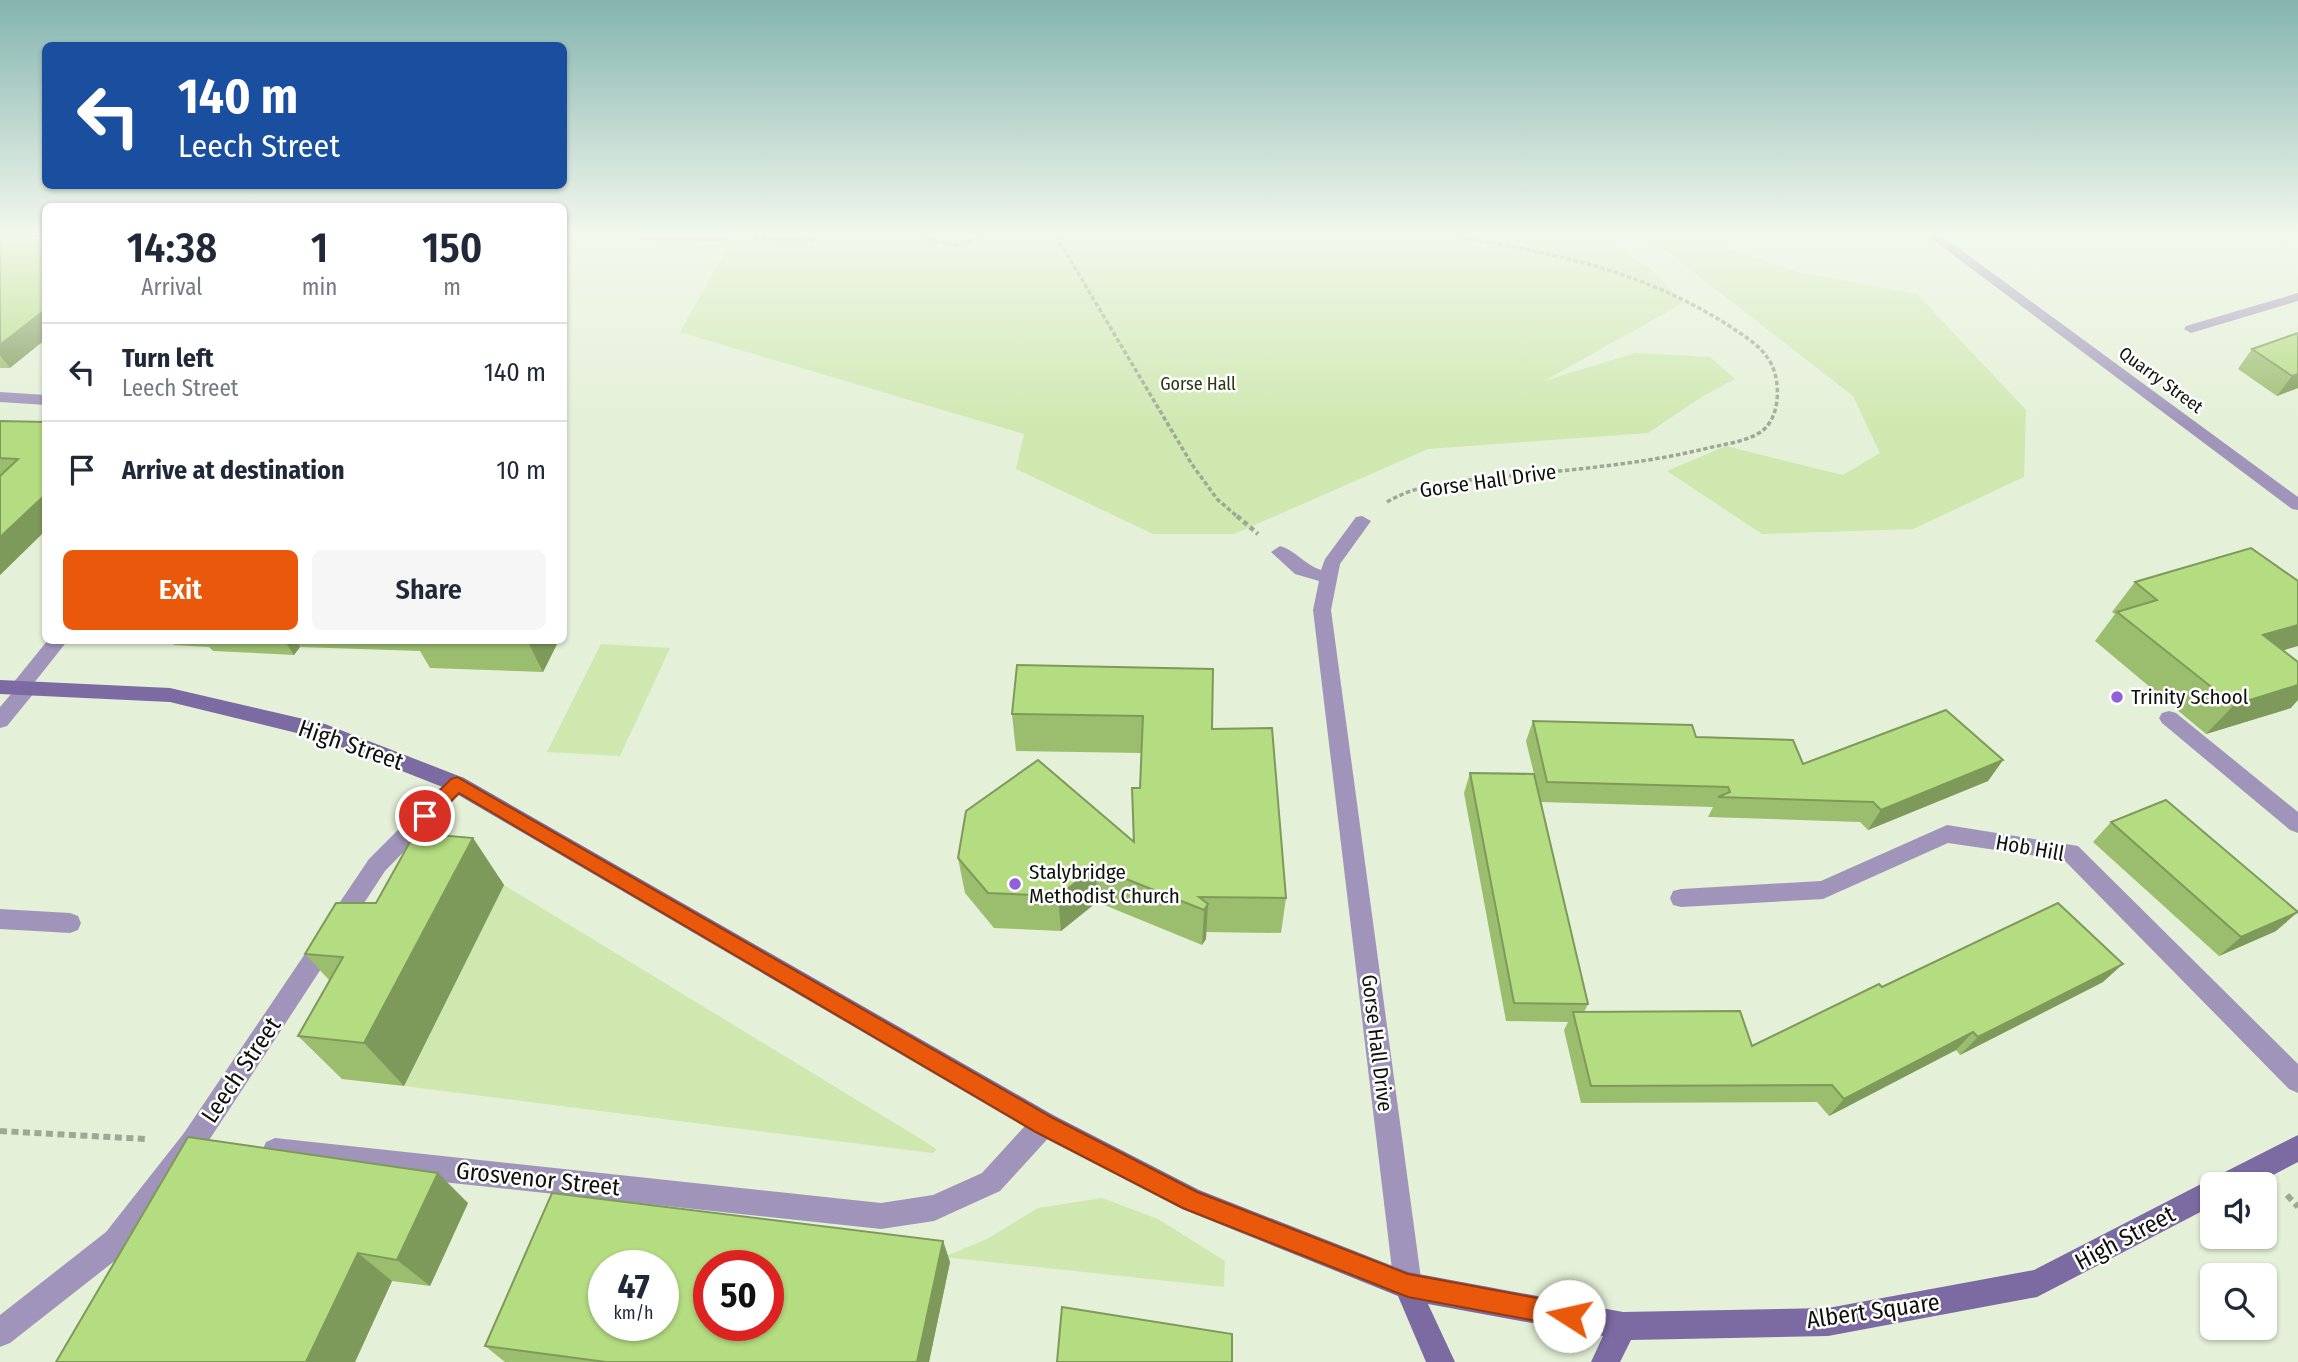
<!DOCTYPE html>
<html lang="en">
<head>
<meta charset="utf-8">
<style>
  :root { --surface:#fff; --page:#f6f6f7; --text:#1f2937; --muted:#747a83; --line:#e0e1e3; --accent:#ea580c }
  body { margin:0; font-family:"Fira Sans Condensed",sans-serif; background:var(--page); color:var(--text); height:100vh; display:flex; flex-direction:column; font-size:26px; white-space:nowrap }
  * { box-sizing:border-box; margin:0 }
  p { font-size:23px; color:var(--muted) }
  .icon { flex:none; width:38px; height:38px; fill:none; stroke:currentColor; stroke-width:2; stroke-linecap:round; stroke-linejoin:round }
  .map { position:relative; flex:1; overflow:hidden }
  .panel { position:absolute; left:42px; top:203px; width:525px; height:441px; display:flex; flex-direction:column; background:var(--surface); border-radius:10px; box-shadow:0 2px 5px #0004 }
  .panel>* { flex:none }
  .banner { position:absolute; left:42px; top:42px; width:525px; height:147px; border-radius:10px; box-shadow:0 2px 5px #0004; background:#1a4fa0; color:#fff; overflow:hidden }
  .tools { position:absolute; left:2200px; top:1172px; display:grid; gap:14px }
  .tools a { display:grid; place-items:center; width:77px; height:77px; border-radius:10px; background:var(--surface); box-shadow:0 2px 5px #0004; font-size:35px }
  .speed { position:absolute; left:588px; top:1250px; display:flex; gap:14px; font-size:35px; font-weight:700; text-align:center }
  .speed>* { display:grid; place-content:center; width:91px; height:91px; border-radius:50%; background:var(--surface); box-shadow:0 2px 5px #0004; line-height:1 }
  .speed small { font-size:18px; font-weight:400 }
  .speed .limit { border:10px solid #d22; background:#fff; color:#111 }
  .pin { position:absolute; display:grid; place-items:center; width:60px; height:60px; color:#fff; margin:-30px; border:4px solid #fff; border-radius:50%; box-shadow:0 2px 7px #0007 }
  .me { position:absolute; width:77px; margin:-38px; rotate:280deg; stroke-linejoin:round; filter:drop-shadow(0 0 5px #0008) }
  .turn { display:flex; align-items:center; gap:24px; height:147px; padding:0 21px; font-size:32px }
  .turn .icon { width:91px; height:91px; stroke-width:2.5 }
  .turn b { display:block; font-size:49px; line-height:60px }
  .eta { display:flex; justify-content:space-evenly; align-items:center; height:119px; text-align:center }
  .eta b { font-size:42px; font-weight:600; line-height:49px }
  .primary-button { display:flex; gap:14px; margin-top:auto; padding:14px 21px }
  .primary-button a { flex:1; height:80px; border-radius:10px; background:var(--accent); color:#fff; font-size:28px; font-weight:600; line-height:80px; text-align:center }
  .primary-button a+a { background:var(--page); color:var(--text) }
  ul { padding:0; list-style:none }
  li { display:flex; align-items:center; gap:21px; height:98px; padding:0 21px; border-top:2px solid var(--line) }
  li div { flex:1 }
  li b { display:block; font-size:26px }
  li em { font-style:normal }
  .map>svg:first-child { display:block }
  .green { fill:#cfe8b0 }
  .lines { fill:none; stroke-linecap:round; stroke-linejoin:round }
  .path-far2 { stroke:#9fa895; stroke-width:3.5; stroke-dasharray:4.5 2.5; stroke-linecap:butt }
  .path-far1 { stroke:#9fa895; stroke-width:4.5; stroke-dasharray:5 3.5; stroke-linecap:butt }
  .path { stroke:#9fa895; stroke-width:6; stroke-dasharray:7 4.5; stroke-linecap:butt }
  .service { fill:#a094bb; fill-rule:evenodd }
  .minor { fill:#a094bb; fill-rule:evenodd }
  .secondary { fill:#7c6aa2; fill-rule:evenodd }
  .wall { fill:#9bbd6e }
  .shaded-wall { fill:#7e9a5a }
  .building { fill:#b4dc80; stroke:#7e9a5a; stroke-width:2; fill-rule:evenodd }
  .route { fill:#ea580c; stroke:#983908; stroke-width:2 }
  .poi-dot { fill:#8f60d9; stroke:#fff; stroke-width:2.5 }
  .labels { text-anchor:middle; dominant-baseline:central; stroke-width:5; stroke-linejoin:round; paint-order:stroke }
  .far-street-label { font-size:18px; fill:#0e120a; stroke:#fff }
  .far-park-label { font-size:18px; fill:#293812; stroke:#fff }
  .street-label { font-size:21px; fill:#0e120a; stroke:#fff }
  .poi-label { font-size:21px; fill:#0e120a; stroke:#fff; text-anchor:start }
  .near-street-label { font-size:24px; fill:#0e120a; stroke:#fff }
</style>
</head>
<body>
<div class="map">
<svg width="2298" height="1362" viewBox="0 0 2298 1362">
  <rect width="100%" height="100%" fill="#e4f0d7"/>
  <!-- green -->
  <g class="green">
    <path d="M734 236H1595L1650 268 1683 303 1544 381 1635 353 1710 357 1735 379 1703 396 1648 433 1428 449 1234 534H1153L1016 469 1024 434 680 332Z"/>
    <path d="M1647 236H1714L1720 246 1797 272 1917 294 2026 410 2024 477 1913 529 1762 534 1667 471 1726 446 1843 475 1880 453 1853 396Z"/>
    <path d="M601 644 670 648 620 756 547 752Z"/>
    <path d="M504 885 929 1144 937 1150 932 1153 404 1086Z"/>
    <path d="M1102 1198 1158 1219 1225 1261 1224 1287 944 1257 987 1239 1038 1208Z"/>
  </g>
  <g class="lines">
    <!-- path-far2 -->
    <g class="path-far2">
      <path d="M913 236 959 245 987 236"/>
      <path d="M1056 236 1191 463 1217 499 1239 518"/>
      <path d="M754 238 812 240 816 236"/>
      <path d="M1387 502C1424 480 1468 481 1510 476 1576 469 1644 464 1708 448 1725 444 1744 442 1759 433 1782 420 1782 376 1767 357 1758 344 1744 336 1731 327 1643 270 1553 253 1452 236"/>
    </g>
    <!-- path-far1 -->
    <path class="path-far1" d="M1237 516 1258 534"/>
    <!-- path -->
    <g class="path">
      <path d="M0 1131 146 1139"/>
      <path d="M2287 1195 2298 1207"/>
    </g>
    <!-- service -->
    <path class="service" d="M2169 711 2176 713 2298 812V833L2290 830 2162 723 2159 718 2162 713Z"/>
    <!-- minor -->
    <g class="minor">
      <path d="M635 236H731L732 237 725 241 642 240Z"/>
      <path d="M1928 236H1942L2298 497V510L2292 509Z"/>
      <path d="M2298 293V301L2191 333 2184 329 2186 326Z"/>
      <path d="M0 392 46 395V405L0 402Z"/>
      <path d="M1362 516 1371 521 1340 564 1331 610 1422 1286 1418 1296 1408 1300 1398 1296 1394 1286 1313 610 1319 581 1295 574 1271 552 1280 546C1295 550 1305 565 1321 570L1325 559 1356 517Z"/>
      <path d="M48 640H68L34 683 37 688 34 693 7 726 0 728V707L12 693 9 688Z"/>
      <path d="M457 776 464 778 467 784 464 790 385 871 202 1151 126 1252 10 1343 0 1347V1315L106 1232 184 1133 369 859 450 778Z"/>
      <path d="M1947 825 2078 846 2298 1064V1093L2289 1089 2064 860 1948 843 1823 899 1681 907 1673 905 1670 898 1673 891 1681 889 1821 881Z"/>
      <path d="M0 909 70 913 78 916 81 923 78 930 70 933 0 929Z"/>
      <path d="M1044 1112 1053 1115 1057 1124 1053 1133 1000 1191 934 1221 881 1229 275 1164 266 1160 262 1151 266 1142 275 1138 881 1203 933 1195 982 1173 1035 1115Z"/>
    </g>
    <!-- secondary -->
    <path class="secondary" d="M0 680 170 688 325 724 464 778 1053 1115 1199 1190 1408 1272 1623 1312 1828 1308 2034 1270 2203 1183 2215 1180 2217 1176 2298 1135V1162L2254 1185H2212V1206L2037 1297 1828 1336 1631 1340 1620 1362H1591L1603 1336 1428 1304 1455 1362H1426L1398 1296 1182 1209 1035 1133 450 790 321 739 170 702 0 694Z"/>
  </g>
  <!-- wall -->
  <g class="wall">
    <path d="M0 236 10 368H0Z"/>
    <path d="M2298 333V388L2277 396 2238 369 2252 349Z"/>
    <path d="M0 421 46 422V530L0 575Z"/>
    <path d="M2135 582 2283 650 2291 708 2206 734 2095 641 2115 614 2112 612Z"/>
    <path d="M171 640H559L543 672 430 668 420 651 300 647 294 655 213 651 209 647 174 645Z"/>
    <path d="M1017 665 1212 729 1286 898 1281 933 1206 932V939L1202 945 1097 902 1061 931 994 928 965 893 958 858 1133 841 1132 788H1140L1141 753 1016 751 1012 714Z"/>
    <path d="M1533 721 1696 737 1803 764 2003 760 1988 781 1868 830 1860 822 1708 817 1713 807 1541 802 1588 1004 1584 1012 1752 1046 1882 987 2103 982 1960 1055 1956 1050 1829 1116 1817 1102 1581 1103 1564 1030 1568 1022 1506 1021 1464 793 1470 773 1534 774 1526 741Z"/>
    <path d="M2111 822 2276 931 2219 956 2093 842Z"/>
    <path d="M473 838 504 885 404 1086 342 1079 298 1036 330 981 305 954 376 903Z"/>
    <path d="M468 1203 430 1286 392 1281 355 1362H56Z"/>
    <path d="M943 1241 950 1262 929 1362H505L485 1346Z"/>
  </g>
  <!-- shaded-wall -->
  <g class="shaded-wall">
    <path d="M46 309V339L10 368 0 355V345Z"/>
    <path d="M2298 374V388L2277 396 2292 376Z"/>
    <path d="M46 494V530L0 575V537Z"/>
    <path d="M2298 625V646L2236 664 2263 635Z"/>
    <path d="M284 640H296L300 647 294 655Z"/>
    <path d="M527 640H559L543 672Z"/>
    <path d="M2298 685V700L2291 708 2206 734 2234 705Z"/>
    <path d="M2003 760 1988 781 1868 830 1881 810Z"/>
    <path d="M473 838 504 885 404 1086 364 1043Z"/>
    <path d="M1096 867 1097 902 1061 931 1058 896Z"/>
    <path d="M1208 904 1206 939 1202 945 1204 910Z"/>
    <path d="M2298 912 2276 931 2219 956 2241 937Z"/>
    <path d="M2123 964 2103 982 1960 1055 1978 1037Z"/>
    <path d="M1973 1032 1956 1050 1829 1116 1844 1099Z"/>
    <path d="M438 1173 468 1203 430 1286 397 1260Z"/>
    <path d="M943 1241 950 1262 929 1362H917Z"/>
    <path d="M358 1253 392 1281 355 1362H306Z"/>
  </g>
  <!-- building -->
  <g class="building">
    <path d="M0 236H46V309L0 345Z"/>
    <path d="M2298 333V374L2292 376 2252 349Z"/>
    <path d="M0 421 46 422V494L0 537V476L18 459 0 458Z"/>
    <path d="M2251 548 2298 581V625L2263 635 2298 662V685L2234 705 2117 612 2157 600 2135 582Z"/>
    <path d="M1017 665 1213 669 1212 729 1272 728 1286 898 1199 897 1208 904 1204 910 1096 867 1058 896 988 893 958 858 966 811 1038 760 1134 842 1132 788H1140L1143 716 1012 714Z"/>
    <path d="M1946 710 2003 760 1881 810 1873 802 1718 797 1730 792 1728 787 1547 782 1533 721 1692 725 1696 737 1793 740 1803 764Z"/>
    <path d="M1470 773 1534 774 1588 1004 1514 1003Z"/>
    <path d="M2166 800 2298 912 2241 937 2111 822Z"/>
    <path d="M415 833 473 838 364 1043 298 1036 343 957 305 954 336 903H376Z"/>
    <path d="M2058 903 2123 964 1978 1037 1973 1032 1844 1099 1832 1085 1591 1086 1573 1012 1740 1011 1752 1046 1879 984 1882 987Z"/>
    <path d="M188 1137 438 1173 397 1260 358 1253 306 1362H56Z"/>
    <path d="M552 1193 943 1241 917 1362H606L485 1346ZM604 1265H663V1325H604ZM709 1265H768V1325H709Z"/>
    <path d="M1062 1307 1232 1334V1362H1057Z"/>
  </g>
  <!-- sky -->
  <linearGradient id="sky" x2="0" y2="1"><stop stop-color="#84b4af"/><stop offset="0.55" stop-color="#f3f8ed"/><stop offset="1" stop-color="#f3f8ed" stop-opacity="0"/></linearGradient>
  <rect width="2298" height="426" fill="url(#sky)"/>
  <!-- route -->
  <path class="route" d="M457 777 1051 1117 1197 1192 1408 1274 1569 1304 1577 1308 1581 1316 1577 1324 1569 1327 1408 1297 1183 1208 1036 1132 459 793 431 821H419L417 816 419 811 451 779Z"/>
  <!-- markers -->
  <g class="poi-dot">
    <circle cx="2117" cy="697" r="7"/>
    <circle cx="1015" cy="884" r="7"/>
  </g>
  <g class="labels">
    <!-- far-street labels -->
    <g class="far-street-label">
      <text transform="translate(2161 380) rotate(36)">Quarry Street</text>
    </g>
    <!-- far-park labels -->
    <g class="far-park-label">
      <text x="1198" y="384">Gorse Hall</text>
    </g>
    <!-- street labels -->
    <g class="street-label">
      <text transform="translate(1488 481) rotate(-8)">Gorse Hall Drive</text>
      <text transform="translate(2030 848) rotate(10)">Hob Hill</text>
      <text transform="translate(1377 1043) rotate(83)">Gorse Hall Drive</text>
    </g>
    <!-- poi labels -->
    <g class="poi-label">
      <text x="2131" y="697">Trinity School</text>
      <text x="1029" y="872">Stalybridge<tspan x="1029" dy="24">Methodist Church</tspan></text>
    </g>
    <!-- near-street labels -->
    <g class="near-street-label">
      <text transform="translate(351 745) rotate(19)">High Street</text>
      <text transform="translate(241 1070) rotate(-56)">Leech Street</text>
      <text transform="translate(538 1179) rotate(6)">Grosvenor Street</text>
      <text transform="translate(2125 1238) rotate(-28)">High Street</text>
      <text transform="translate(1873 1311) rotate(-8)">Albert Square</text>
    </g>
  </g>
</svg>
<div class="tools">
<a><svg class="icon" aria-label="sound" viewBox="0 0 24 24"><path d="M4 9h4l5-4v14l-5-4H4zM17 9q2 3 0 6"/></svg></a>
<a><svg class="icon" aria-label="search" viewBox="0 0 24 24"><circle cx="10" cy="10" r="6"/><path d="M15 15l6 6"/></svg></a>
</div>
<div class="speed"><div>47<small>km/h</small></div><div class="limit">50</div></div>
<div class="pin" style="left:425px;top:816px;background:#d93025"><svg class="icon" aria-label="arrive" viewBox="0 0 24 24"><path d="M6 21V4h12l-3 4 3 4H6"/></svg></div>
<svg class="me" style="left:1569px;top:1316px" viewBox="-20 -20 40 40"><circle r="19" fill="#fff"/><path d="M0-13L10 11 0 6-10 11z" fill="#ea580c"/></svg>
<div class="banner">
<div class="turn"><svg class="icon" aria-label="left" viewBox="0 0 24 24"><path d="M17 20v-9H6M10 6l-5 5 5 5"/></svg><div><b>140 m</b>Leech Street</div></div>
</div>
<section class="panel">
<div class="eta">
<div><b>14:38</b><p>Arrival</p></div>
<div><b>1</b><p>min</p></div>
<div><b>150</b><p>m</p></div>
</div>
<ul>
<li><svg class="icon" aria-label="left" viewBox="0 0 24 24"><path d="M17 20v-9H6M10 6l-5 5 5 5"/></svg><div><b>Turn left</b><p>Leech Street</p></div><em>140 m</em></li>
<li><svg class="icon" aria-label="arrive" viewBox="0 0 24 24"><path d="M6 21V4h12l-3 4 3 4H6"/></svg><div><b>Arrive at destination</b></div><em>10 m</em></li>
</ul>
<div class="primary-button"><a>Exit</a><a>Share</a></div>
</section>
</div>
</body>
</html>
